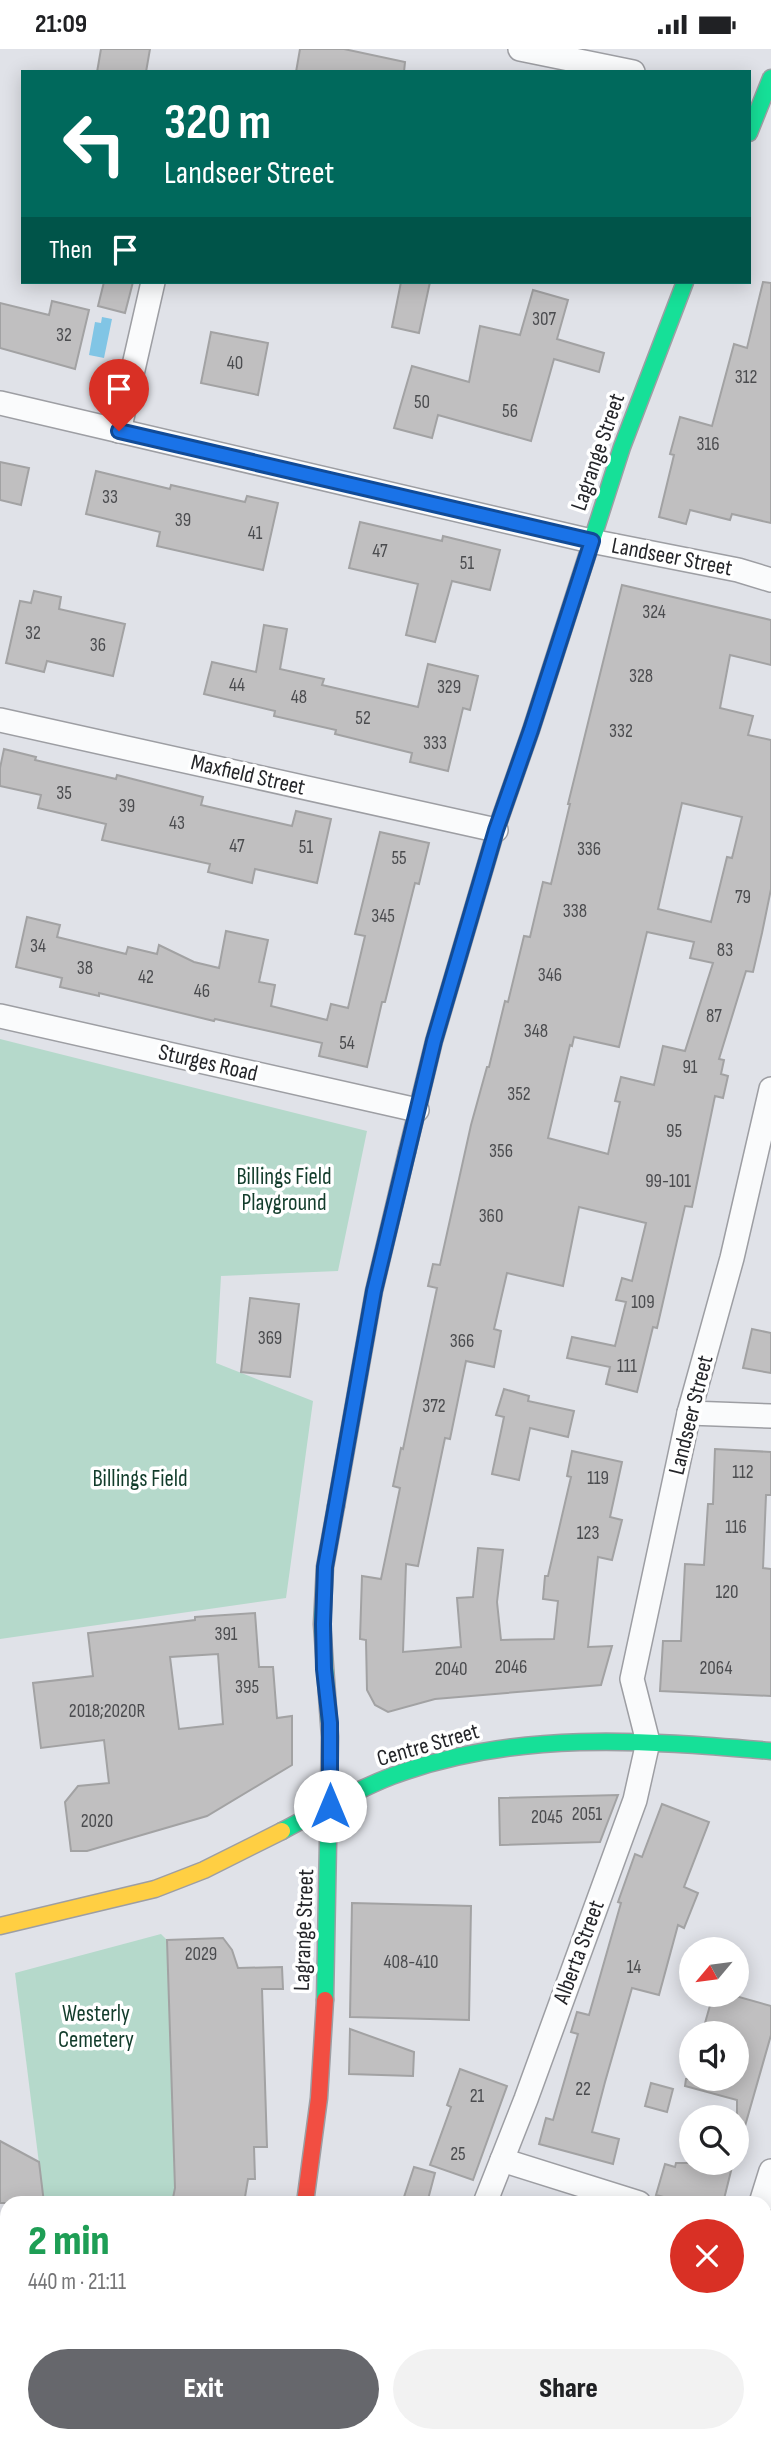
<!DOCTYPE html>
<html lang="en">
<head>
<meta charset="utf-8">
<style>
  :root { --surface:#fff; --page:#f2f2f2; --text:#202124; --muted:#757577; --accent:#66676c }
  body { margin:0; font-family:"Sofia Sans Condensed",sans-serif; background:var(--page); color:var(--text); height:100vh; display:flex; flex-direction:column; font-size:26px; white-space:nowrap }
  * { box-sizing:border-box; margin:0 }
  p { font-size:23px; color:var(--muted) }
  .icon { flex:none; width:38px; height:38px; fill:none; stroke:currentColor; stroke-width:2; stroke-linecap:round; stroke-linejoin:round }
  .map { position:relative; flex:1; overflow:hidden }
  .panel { position:absolute; left:0px; top:2147px; width:772px; height:247px; display:flex; flex-direction:column; background:var(--surface); border-radius:21px 21px 0 0; box-shadow:0 4px 18px #0003 }
  .panel>* { flex:none }
  .guide { position:absolute; left:21px; top:21px; width:730px; height:214px; border-radius:0px; box-shadow:0 4px 18px #0003; background:#00695c; color:#fff; overflow:hidden }
  .needle { width:46px; rotate:241deg }
  .buttons { position:absolute; left:679px; top:1888px; display:grid; gap:14px }
  .buttons a { display:grid; place-items:center; width:70px; height:70px; border-radius:50%; background:var(--surface); box-shadow:0 4px 18px #0003; font-size:35px }
  .pin { position:absolute; display:grid; place-items:center; width:60px; height:60px; color:#fff; margin:-72px -30px; border-radius:50% 50% 50% 0; rotate:-45deg; box-shadow:0 0 7px #0007 }
  .pin .icon { rotate:45deg }
  .me { position:absolute; width:77px; margin:-38px; rotate:0deg; stroke-linejoin:round; filter:drop-shadow(0 0 5px #0008) }
  .turn { display:flex; align-items:center; gap:24px; height:147px; padding:0 28px; font-size:32px }
  .turn .icon { width:91px; height:91px; stroke-width:2.5 }
  .turn b { display:block; font-size:49px; line-height:60px }
  .then { display:flex; align-items:center; height:66px; padding:0 28px; background:#0003; gap:14px; font-size:26px }
  .round { display:grid; place-items:center; flex:none; width:74px; height:74px; border-radius:37px; background:var(--page) }
  .summary { display:flex; align-items:center; justify-content:space-between; height:119px; padding:0 28px }
  h1 { font-size:42px; font-weight:800; line-height:52px; color:#1e9e55 }
  .button { display:flex; gap:14px; margin-top:auto; padding:14px 28px }
  .button a { flex:1; height:80px; border-radius:42px; background:var(--accent); color:#fff; font-size:28px; font-weight:800; line-height:80px; text-align:center }
  .button a+a { background:var(--page); color:var(--text) }
  .status { display:flex; justify-content:space-between; align-items:center; height:49px; padding:0 35px; background:var(--surface); direction:ltr }
  .status svg { height:19px; fill:currentColor }
  .map>svg:first-child { display:block }
  .green { fill:#b5d9cb }
  .water { fill:#81c5e5 }
  .building { fill:#c0bfc0; stroke:#a2a2a3; stroke-width:2; fill-rule:evenodd }
  .lines { fill:none; stroke-linecap:round; stroke-linejoin:round }
  .street-casing { stroke:#9d9ea3; stroke-width:26 }
  .fast-casing { stroke:#9d9ea3; stroke-width:19 }
  .slow-casing { stroke:#9d9ea3; stroke-width:19 }
  .jam-casing { stroke:#9d9ea3; stroke-width:19 }
  .street { stroke:#fafbfc; stroke-width:23 }
  .fast { stroke:#16e098; stroke-width:16 }
  .slow { stroke:#ffcf43; stroke-width:16 }
  .jam { stroke:#f24e42; stroke-width:16 }
  .rail-casing { stroke:#cecfd1; stroke-width:8 }
  .rail { stroke:#fff; stroke-width:5; stroke-dasharray:16; stroke-linecap:butt }
  .route-casing { stroke:#114b97; stroke-width:18 }
  .route { stroke:#1a73e8; stroke-width:12 }
  .labels { text-anchor:middle; dominant-baseline:central; stroke-width:7; stroke-linejoin:round; paint-order:stroke }
  .number-label { font-size:19px; fill:#4b4c4f }
  .street-label { font-size:23px; fill:#242529; stroke:#fff }
  .park-label { font-size:23px; fill:#123c2b; stroke:#fff }
</style>
</head>
<body>
<div class="status"><b>21:09</b><svg viewBox="0 0 49 12"><path d="M0 12V9h3v3zM5 12V6h3v6zM10 12V3h3v9zM15 12V0h3v12zM26 1h20v11H26zM47 4h2v5h-2z"/></svg></div>
<div class="map">
<svg width="771" height="2393" viewBox="0 0 771 2393">
  <rect width="100%" height="100%" fill="#e0e2e8"/>
  <!-- green -->
  <g class="green">
    <path d="M0 990 367 1082 338 1222 221 1227 216 1314 313 1352 286 1549 0 1590Z"/>
    <path d="M161 1885 167 1891 175 2139 172 2154H44L15 1924Z"/>
    <path d="M7 2225V2314L0 2311V2238Z"/>
  </g>
  <!-- water -->
  <path class="water" d="M102 268 112 270 104 309 89 306 95 273 101 274Z"/>
  <!-- building -->
  <g class="building">
    <path d="M101 0H150L146 23H97Z"/>
    <path d="M300 0H344L405 13 404 23H296Z"/>
    <path d="M104 233H133L125 264 98 257Z"/>
    <path d="M401 233H430L419 284 392 278Z"/>
    <path d="M763 233 771 234V474L732 465 730 471 690 461 686 475 659 468 674 406 670 405 680 368 712 377 734 295 747 299Z"/>
    <path d="M533 241 568 251 557 290 604 304 599 323 554 310 531 392 438 366 432 389 394 379 412 317 469 333 480 277 520 286Z"/>
    <path d="M52 252 89 261 75 320 0 299V254L49 266Z"/>
    <path d="M211 283 268 294 258 346 201 334Z"/>
    <path d="M0 413 29 419 21 456 0 451Z"/>
    <path d="M96 422 170 440 171 436 245 453 247 447 278 454 263 521 157 497 160 483 86 465Z"/>
    <path d="M360 473 442 492 443 487 500 501 490 541 452 532 435 593 406 586 418 535 349 519Z"/>
    <path d="M622 536 771 571V616L730 606 720 659 753 667 748 686 771 691V840L762 884 753 923 746 922 719 1010 724 1011 721 1025 728 1027 723 1049 715 1047 692 1158 685 1157 657 1279 653 1278 637 1343 606 1335 610 1318 567 1309 572 1288 615 1297 626 1253 616 1251 622 1229 632 1232 646 1174 579 1158 563 1237 507 1224 494 1280 501 1282 494 1318 466 1312 450 1390 445 1389 418 1517 406 1515 403 1603 461 1598 457 1549 473 1548 478 1499 503 1501 497 1553 501 1591 554 1590 558 1552 543 1550 545 1527H548L571 1428 567 1427 572 1402 622 1413 610 1468 622 1471 612 1511 598 1508 588 1598 612 1597 601 1636 435 1650 388 1663 375 1656 367 1641 366 1591 360 1590 362 1527 381 1530 400 1439 393 1437 401 1399 403 1400 437 1239 428 1237 433 1215 440 1216 471 1076 487 1018H489L505 952 508 953 524 887 530 888 543 833 551 835 570 755H568ZM682 754 742 768 732 809 727 808 711 873 658 860ZM647 883 694 893 690 909 713 914 685 1002 663 997 654 1036 621 1028 615 1052 620 1053 608 1105 548 1089 570 996 572 997 574 988 619 998Z"/>
    <path d="M34 542 61 548 59 560 125 575 113 627 47 612 44 623 6 614 20 552 31 554Z"/>
    <path d="M264 576 287 580 280 620 324 630 322 636 418 658 428 615 478 627 470 661 463 659 448 722 410 713 412 704 335 685 336 681 274 667 275 662 204 645 212 613 256 623Z"/>
    <path d="M4 700 36 708 35 711 116 730 117 726 203 748 201 756 292 777 296 762 331 770 317 834 255 820 252 834 208 823 210 815 102 791 106 775 38 759 41 746 0 737V719Z"/>
    <path d="M380 783 429 794 419 835 415 834 385 953H382L367 1018 319 1007 322 994 215 970 214 972 99 944V947L60 938 62 929 16 918 27 868 60 876 57 888 126 905 128 898 157 905 159 896 194 913 219 919 226 882 268 891 259 933 275 936 271 957 327 971 331 955 348 959 365 887 355 885Z"/>
    <path d="M250 1249 299 1255 290 1328 241 1323Z"/>
    <path d="M752 1280 771 1284V1324L743 1319Z"/>
    <path d="M504 1340 529 1347 528 1352 574 1362 568 1388 530 1379 519 1431 492 1425 504 1368 496 1366Z"/>
    <path d="M715 1400 771 1403V1446H766L763 1519 771 1520V1647L660 1642 663 1592H681L685 1515 704 1516 708 1455H713Z"/>
    <path d="M255 1564 259 1618H273L277 1669 292 1667V1716L207 1767 87 1802H71L65 1753 78 1737 109 1734 104 1691 41 1699 33 1634 93 1627 88 1584 195 1571V1568ZM218 1605 223 1675 179 1680 170 1608Z"/>
    <path d="M618 1746 600 1793 500 1796 499 1749Z"/>
    <path d="M662 1755 709 1773 684 1838 698 1844 684 1879 678 1876 659 1946 632 1939 605 2033 592 2083 619 2090 613 2115 539 2095 546 2069 553 2071 578 1985 571 1983 577 1963 589 1966 621 1854 618 1853 635 1805 642 1808Z"/>
    <path d="M352 1854 471 1857 469 1971 350 1968Z"/>
    <path d="M223 1889 232 1901 238 1919 282 1918 283 1940H262L267 2098H254L255 2130H248L244 2154H172L175 2139 167 1891Z"/>
    <path d="M713 1946H732L771 1957V1986L743 2084 737 2083V2051L685 2037 686 2030H737V1983L705 1974Z"/>
    <path d="M350 1980 414 2003 413 2027 349 2025Z"/>
    <path d="M460 2020 507 2037 473 2131 430 2116 451 2058 447 2056Z"/>
    <path d="M651 2034 673 2040 667 2063 645 2057Z"/>
    <path d="M0 2092 39 2113 44 2154H0Z"/>
    <path d="M676 2114H733L723 2154H686L656 2146 665 2115 675 2118Z"/>
    <path d="M414 2118 435 2124 427 2154H402Z"/>
  </g>
  <g class="lines">
    <defs>
      <g id="street">
        <path d="M520 0 633 23"/>
        <path d="M0 354 591 492 738 521 771 531"/>
        <path d="M119 382 153 233"/>
        <path d="M0 671 496 781"/>
        <path d="M0 967 417 1061"/>
        <path d="M689 1364 771 1367"/>
        <path d="M502 2111 639 2154"/>
        <path d="M485 2154 526 2050 635 1751 648 1693 632 1630 689 1364 732 1209 771 1040"/>
        <path d="M761 2154 771 2122"/>
        <path d="M765 2285 771 2287"/>
        <path d="M685 2393 686 2387"/>
      </g>
      <g id="fast">
        <path d="M749 84 771 29"/>
        <path d="M407 1103 434 992 496 781 531 681 622 398 685 233"/>
        <path d="M282 1782C318 1763 353 1742 392 1727 515 1681 643 1691 771 1702"/>
        <path d="M325 1951 330 1688 322 1575 325 1518 336 1457"/>
        <path d="M268 2393 269 2387"/>
      </g>
      <g id="slow">
        <path d="M336 1457 374 1242 407 1103"/>
        <path d="M0 1877 155 1840 204 1821 282 1782"/>
      </g>
      <path id="jam" d="M305 2154 319 2049 325 1951"/>
    </defs>
    <!-- street casing -->
    <use href="#street" class="street-casing"/>
    <!-- fast casing -->
    <use href="#fast" class="fast-casing"/>
    <!-- slow casing -->
    <use href="#slow" class="slow-casing"/>
    <!-- jam casing -->
    <use href="#jam" class="jam-casing"/>
    <!-- street -->
    <use href="#street" class="street"/>
    <!-- fast -->
    <use href="#fast" class="fast"/>
    <!-- slow -->
    <use href="#slow" class="slow"/>
    <!-- jam -->
    <use href="#jam" class="jam"/>
    <defs>
      <g id="rail">
        <path d="M0 2346 7 2348"/>
        <path d="M117 2387 135 2393"/>
      </g>
    </defs>
    <!-- rail casing -->
    <use href="#rail" class="rail-casing"/>
    <!-- rail -->
    <use href="#rail" class="rail"/>
  </g>
  <g class="lines">
    <defs>
      <path id="route" d="M119 382 592 492 531 681 496 781 434 992 374 1242 325 1518 323 1575 324 1620 330 1674V1757"/>
    </defs>
    <!-- route casing -->
    <use href="#route" class="route-casing"/>
    <!-- route -->
    <use href="#route" class="route"/>
  </g>
  <g class="labels">
    <!-- number labels -->
    <g class="number-label">
      <text x="544" y="270">307</text>
      <text x="64" y="286">32</text>
      <text x="235" y="314">40</text>
      <text x="746" y="328">312</text>
      <text x="422" y="353">50</text>
      <text x="510" y="362">56</text>
      <text x="708" y="395">316</text>
      <text x="110" y="448">33</text>
      <text x="183" y="471">39</text>
      <text x="255" y="484">41</text>
      <text x="380" y="502">47</text>
      <text x="467" y="514">51</text>
      <text x="654" y="563">324</text>
      <text x="33" y="584">32</text>
      <text x="98" y="596">36</text>
      <text x="641" y="627">328</text>
      <text x="237" y="636">44</text>
      <text x="449" y="638">329</text>
      <text x="299" y="648">48</text>
      <text x="363" y="669">52</text>
      <text x="621" y="682">332</text>
      <text x="435" y="694">333</text>
      <text x="64" y="744">35</text>
      <text x="127" y="757">39</text>
      <text x="177" y="774">43</text>
      <text x="237" y="797">47</text>
      <text x="306" y="798">51</text>
      <text x="589" y="800">336</text>
      <text x="399" y="809">55</text>
      <text x="743" y="848">79</text>
      <text x="575" y="862">338</text>
      <text x="383" y="867">345</text>
      <text x="38" y="897">34</text>
      <text x="725" y="901">83</text>
      <text x="85" y="919">38</text>
      <text x="550" y="926">346</text>
      <text x="146" y="928">42</text>
      <text x="202" y="942">46</text>
      <text x="714" y="967">87</text>
      <text x="536" y="982">348</text>
      <text x="347" y="994">54</text>
      <text x="690" y="1018">91</text>
      <text x="519" y="1045">352</text>
      <text x="674" y="1082">95</text>
      <text x="501" y="1102">356</text>
      <text x="668" y="1132">99-101</text>
      <text x="491" y="1167">360</text>
      <text x="643" y="1253">109</text>
      <text x="270" y="1289">369</text>
      <text x="462" y="1292">366</text>
      <text x="627" y="1317">111</text>
      <text x="434" y="1357">372</text>
      <text x="743" y="1423">112</text>
      <text x="598" y="1429">119</text>
      <text x="736" y="1478">116</text>
      <text x="588" y="1484">123</text>
      <text x="727" y="1543">120</text>
      <text x="226" y="1585">391</text>
      <text x="511" y="1618">2046</text>
      <text x="716" y="1619">2064</text>
      <text x="451" y="1620">2040</text>
      <text x="247" y="1638">395</text>
      <text x="107" y="1662">2018;2020R</text>
      <text x="587" y="1765">2051</text>
      <text x="547" y="1768">2045</text>
      <text x="97" y="1772">2020</text>
      <text x="201" y="1905">2029</text>
      <text x="411" y="1913">408-410</text>
      <text x="634" y="1918">14</text>
      <text x="583" y="2040">22</text>
      <text x="477" y="2047">21</text>
      <text x="458" y="2105">25</text>
    </g>
    <!-- street labels -->
    <g class="street-label">
      <text transform="translate(598 403) rotate(-71)">Lagrange Street</text>
      <text transform="translate(672 508) rotate(11)">Landseer Street</text>
      <text transform="translate(248 726) rotate(13)">Maxfield Street</text>
      <text transform="translate(208 1014) rotate(13)">Sturges Road</text>
      <text transform="translate(691 1366) rotate(-76)">Landseer Street</text>
      <text transform="translate(428 1696) rotate(-16)">Centre Street</text>
      <text transform="translate(304 1881) rotate(-88)">Lagrange Street</text>
      <text transform="translate(579 1903) rotate(-70)">Alberta Street</text>
    </g>
    <!-- park labels -->
    <g class="park-label">
      <text x="284" y="1128">Billings Field<tspan x="284" dy="26">Playground</tspan></text>
      <text x="140" y="1430">Billings Field</text>
      <text x="96" y="1965">Westerly<tspan x="96" dy="26">Cemetery</tspan></text>
    </g>
  </g>
</svg>
<div class="buttons">
<a><svg class="needle" viewBox="-14 -14 28 28"><path d="M0-13l5 13h-10z" fill="#e53935"/><path d="M0 13l5-13h-10z" fill="#757577"/></svg></a>
<a><svg class="icon" aria-label="sound" viewBox="0 0 24 24"><path d="M4 9h4l5-4v14l-5-4H4zM17 9q2 3 0 6"/></svg></a>
<a><svg class="icon" aria-label="search" viewBox="0 0 24 24"><circle cx="10" cy="10" r="6"/><path d="M15 15l6 6"/></svg></a>
</div>
<div class="pin" style="left:119px;top:382px;background:#d93025"><svg class="icon" aria-label="arrive" viewBox="0 0 24 24"><path d="M6 21V4h12l-3 4 3 4H6"/></svg></div>
<svg class="me" style="left:330px;top:1757px" viewBox="-20 -20 40 40"><circle r="19" fill="#fff"/><path d="M0-13L10 11 0 6-10 11z" fill="#1a73e8"/></svg>
<div class="guide">
<div class="turn"><svg class="icon" aria-label="left" viewBox="0 0 24 24"><path d="M17 20v-9H6M10 6l-5 5 5 5"/></svg><div><b>320 m</b>Landseer Street</div></div>
<div class="then">Then<svg class="icon" aria-label="arrive" viewBox="0 0 24 24"><path d="M6 21V4h12l-3 4 3 4H6"/></svg></div>
</div>
<section class="panel">
<div class="summary"><div><h1>2 min</h1><p>440 m · 21:11</p></div><a class="round" style="background:#d93025;color:#fff"><svg class="icon" aria-label="close" viewBox="0 0 24 24"><path d="M6 6l12 12M18 6L6 18"/></svg></a></div>
<div class="button"><a>Exit</a><a>Share</a></div>
</section>
</div>
</body>
</html>
